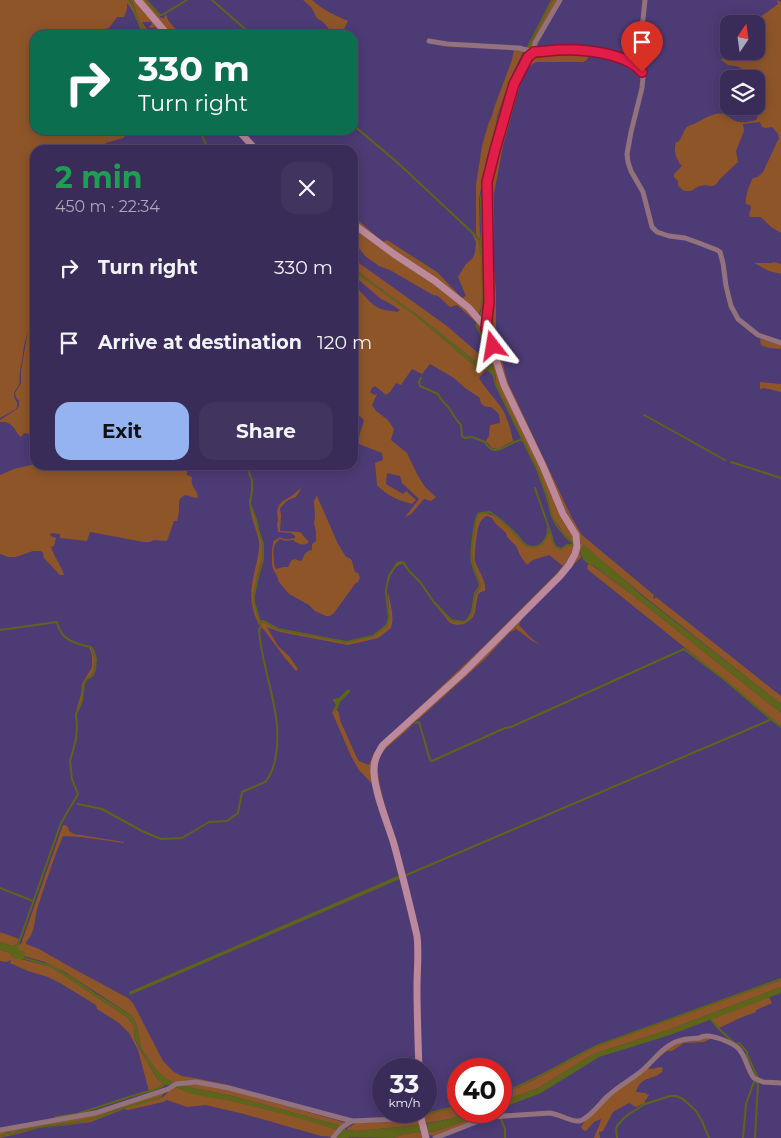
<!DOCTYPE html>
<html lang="en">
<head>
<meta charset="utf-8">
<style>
  :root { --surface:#3a2c58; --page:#41345e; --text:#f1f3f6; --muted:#aba7ba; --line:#54486e; --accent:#95b2f1 }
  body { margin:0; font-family:Montserrat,sans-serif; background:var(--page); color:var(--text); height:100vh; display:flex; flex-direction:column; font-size:19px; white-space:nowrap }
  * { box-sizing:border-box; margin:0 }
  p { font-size:16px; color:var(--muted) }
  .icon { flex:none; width:28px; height:28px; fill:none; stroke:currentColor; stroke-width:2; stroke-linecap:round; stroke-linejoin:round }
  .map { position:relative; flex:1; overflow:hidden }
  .drawer { position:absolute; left:30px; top:145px; width:328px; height:325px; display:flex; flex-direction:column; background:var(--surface); border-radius:15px; box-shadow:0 2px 12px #0003,0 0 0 1px var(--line) }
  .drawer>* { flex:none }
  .banner { position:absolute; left:30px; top:30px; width:328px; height:105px; border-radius:15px; box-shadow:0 2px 12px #0003,0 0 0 1px var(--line); background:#0b6e4f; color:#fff; overflow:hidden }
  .needle { width:32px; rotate:13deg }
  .controls { position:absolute; left:720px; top:15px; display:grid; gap:10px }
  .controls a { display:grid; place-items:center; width:45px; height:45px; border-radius:10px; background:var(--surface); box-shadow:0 2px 12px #0003,0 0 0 1px var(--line); font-size:25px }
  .speed { position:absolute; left:372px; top:1058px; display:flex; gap:10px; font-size:25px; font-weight:700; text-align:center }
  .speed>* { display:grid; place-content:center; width:65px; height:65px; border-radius:50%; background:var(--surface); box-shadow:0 2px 12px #0003,0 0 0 1px var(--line); line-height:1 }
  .speed small { font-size:12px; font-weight:400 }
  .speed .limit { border:8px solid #d22; background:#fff; color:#111 }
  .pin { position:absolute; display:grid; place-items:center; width:42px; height:42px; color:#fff; margin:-51px -21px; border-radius:50% 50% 50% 0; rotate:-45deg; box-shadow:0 0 5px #0007 }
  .pin .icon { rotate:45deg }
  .me { position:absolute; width:55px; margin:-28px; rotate:346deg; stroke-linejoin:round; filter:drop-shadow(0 0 4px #0008) }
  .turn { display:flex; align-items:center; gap:18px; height:105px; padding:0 25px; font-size:22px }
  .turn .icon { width:65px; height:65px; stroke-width:2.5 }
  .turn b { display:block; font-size:35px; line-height:42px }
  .round { display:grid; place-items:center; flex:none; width:52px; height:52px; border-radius:15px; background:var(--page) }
  .head { display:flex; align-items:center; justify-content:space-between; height:85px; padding:0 25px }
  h1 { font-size:30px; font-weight:700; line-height:38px; color:#1e9e55 }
  .action { display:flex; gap:10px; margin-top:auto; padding:10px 25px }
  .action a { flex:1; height:58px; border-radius:15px; background:var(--accent); color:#111; font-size:20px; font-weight:700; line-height:58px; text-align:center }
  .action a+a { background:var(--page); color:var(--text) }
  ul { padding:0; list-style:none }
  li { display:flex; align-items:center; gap:15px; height:75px; padding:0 25px }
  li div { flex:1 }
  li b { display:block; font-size:19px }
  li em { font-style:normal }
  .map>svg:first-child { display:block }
  .green { fill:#8e5529 }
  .water { fill:#5d651a }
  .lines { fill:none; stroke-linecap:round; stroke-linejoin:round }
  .stream { stroke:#5d651a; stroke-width:2 }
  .street { stroke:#93727d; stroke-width:5 }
  .secondary { stroke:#bb899b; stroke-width:7 }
  .route-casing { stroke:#92132f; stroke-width:12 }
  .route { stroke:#e11d48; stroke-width:9 }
</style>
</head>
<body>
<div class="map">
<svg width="781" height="1138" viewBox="0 0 781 1138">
  <rect width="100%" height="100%" fill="#4d3b75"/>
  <!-- green -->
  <g class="green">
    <path d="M0 0H128L133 8 137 20 147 35H144C137 25 135 11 127 3V9L124 17H117L109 28 97 31 98 35H35V130H124L126 135 123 138 106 143 104 146V150H35V321C25 333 24 346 22 361 21 365 20 369 20 373 19 376 20 381 19 384 18 388 14 390 14 395 14 402 20 400 16 409L0 418Z"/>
    <path d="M131 0H136L166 35H162L155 27 150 28 149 27 152 24 151 22H142L151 35H149C144 29 140 23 137 16 135 10 135 5 131 0Z"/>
    <path d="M140 0H145L161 18H164L166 14 168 20 180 35H170Z"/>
    <path d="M303 0H312C323 10 334 15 348 21L341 35H334L323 22 317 18 311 7Z"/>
    <path d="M553 0H558L532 50 528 49Z"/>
    <path d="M777 0 781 2V233L771 227 761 217H750L749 214 751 208 750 205 746 204C745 196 749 185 753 178 757 178 760 175 763 172L779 138 778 134 772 127 766 128 762 127 760 122 743 124 744 131 736 151 738 162 719 180C714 191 708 183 700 186 697 186 695 189 693 190 686 193 681 190 678 185V181L674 177V174L682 166C676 158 673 153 676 142H678C682 138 683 132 686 128 688 125 693 125 696 123 704 119 717 110 726 115 731 118 734 122 740 122 745 123 751 121 756 120L764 102 756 96V79L748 78 746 74 740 71 741 68 736 66 728 65 721 60 724 56 728 57 730 51H756V24H744L746 16 750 19 754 20 766 13 778 4Z"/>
    <path d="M514 49 524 50 511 77 497 116 496 125 487 157 479 199 480 239 476 234V185L482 146 489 122 492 116 495 105 512 60Z"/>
    <path d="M527 51 531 52 512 83 486 182 488 302 486 322 480 317 483 310 484 300 483 258 481 249 483 230 482 199 483 189 500 117 513 78Z"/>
    <path d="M566 53 589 54 587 60 583 62H537C529 65 526 71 522 78L503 146 494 194V268L496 293V332L505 373 508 383 572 518 582 535 654 595 653 598 654 599 656 597 781 696V704L645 597 583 545 580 553 581 557 522 618 519 625 531 638 541 646 531 640 515 628V630L510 632 485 659 419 719 414 722C406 734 390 742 381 754 370 770 391 822 396 840 390 824 373 780 376 764 376 760 380 754 382 750L577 556 581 543 579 536 560 500 507 384 502 372 491 325 492 300 490 183 514 89 527 64 535 58Z"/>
    <path d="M352 215 383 242 387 240 437 272 462 298 466 296 458 277 466 264 473 258 475 252 476 242 472 234C475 237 478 239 479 243 482 252 483 300 481 308 480 311 479 313 478 316L353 221Z"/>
    <path d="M352 225 436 283 477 319 476 322 457 305 450 307 438 296 433 295 390 270 379 266 365 256 353 240Z"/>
    <path d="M352 258 447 326 484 358 482 363 479 364 415 313 405 307 353 268Z"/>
    <path d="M774 262 781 264V274L769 271 754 263H771Z"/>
    <path d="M352 270 415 315 476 367 486 370 479 378C485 389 496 399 503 410 508 420 511 430 513 441L498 449 492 448 486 441 489 436 490 425 500 423 499 414 491 407C484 407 480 405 480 398L465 388 454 378 430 364 422 374 412 369 401 385 396 383 390 392 386 395 375 386 372 388 370 392 374 395 377 394 372 405 376 411 388 420 394 429 391 440 407 453 417 474 425 487 436 497 431 501 424 499 411 514 405 517 419 499 402 483 400 476 387 473 386 484 403 494 406 491 416 500 412 504C398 500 387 496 377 485L375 463 383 460 382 453 359 444C358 435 362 428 364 420L356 413 353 416V283C361 291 370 305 381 309 386 311 392 310 397 312L400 310 389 303 381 299 353 275Z"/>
    <path d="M479 322 484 328 503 387 573 535 574 543 565 535 552 516 548 497 537 469 531 458 496 385V376L481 332 478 327Z"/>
    <path d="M35 323V365L31 368 33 370 31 374 35 378V435L24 433 22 436 20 437C14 428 12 421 0 422V420L17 409 19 406V401L16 397 15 393 21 383V371L26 342 28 332Z"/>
    <path d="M761 339 781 345V349L769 348 761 345 760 340Z"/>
    <path d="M760 382 781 384V392L764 388 760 389Z"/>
    <path d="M35 464 188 465 187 475 192 477C190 487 197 489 198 497L196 498 185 495C178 499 179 502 179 509 179 513 178 517 177 521H174L167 541 154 540 150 542H144L90 532 87 541 60 538V534L51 533 50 536 56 538 54 546 51 547C54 557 61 565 64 575H60L44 558 43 553 41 551H33L16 557H8L0 554V475L14 469Z"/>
    <path d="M302 487 296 497 288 500 280 508 281 516 280 531 300 532 309 542C304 547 298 544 293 540L286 541 280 539C272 546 273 551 274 560 274 563 274 566 276 569L283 567H288L291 561 294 559 301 561C305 556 304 551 312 550V544L316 541V532L314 523 315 518 314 501 316 497 317 496 338 544 346 557C354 558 352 565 355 572L358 573 360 578 358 582 355 584 347 595 334 613 330 616H326L315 611 309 605 289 594 279 582 277 576 273 569 272 565V549L274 540H276L280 537C285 540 289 539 295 538V536L291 533 278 532 277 525 278 519 277 511 279 505 283 501 293 495Z"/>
    <path d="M251 494 250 504 257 522 258 529 263 544 262 560 257 576 254 596V602L260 622 259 625C247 600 251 587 257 561 258 555 260 548 259 542 257 529 245 505 251 494Z"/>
    <path d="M482 513C499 511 515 538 528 547 539 548 547 542 549 531 553 539 552 545 561 550L568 545 574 546C566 571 543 589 525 608 477 658 426 705 376 752L375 787 359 770 351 756 332 712 337 710 339 713 340 720 356 756 359 761 369 765 374 753 381 744 485 645 555 575 563 566 549 555 533 560 527 565 521 557 516 546 507 537 506 533 495 523 492 518 487 516C483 518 481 520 479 525 477 528 474 558 475 561 478 571 487 581 485 591L481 592 478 594 475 612 473 617 470 620 464 624 457 625 450 623 433 602 420 583 410 573 403 564H401C392 567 387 583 388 592 390 604 395 616 391 628L378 638 348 645 280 632 267 627 278 646 289 656 298 669 296 671 284 657 265 631 261 627V623L263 622 272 627 278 630 346 642 374 636 388 625C392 601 381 585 397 563L402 562 404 563 410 572 421 583 433 601 451 621 465 622 472 614 475 596 481 586C479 577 474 570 473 562 470 549 475 533 476 520L478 515Z"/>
    <path d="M588 564 593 566 630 593 781 713V726C717 673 652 621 587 569Z"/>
    <path d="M89 647 91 648 95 659 94 670 92 675 84 683 82 701 76 714 77 725 75 715 81 694 82 684 92 667V655Z"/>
    <path d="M63 825H65L68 827 69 831 74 834 124 842V843L81 837 63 836C53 859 46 883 38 906 34 918 36 933 26 942V944L39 949 74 969 128 998 133 1003 163 1061 174 1072 182 1076 194 1078 224 1084 300 1105 211 1083H176L166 1079 157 1071 143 1051 141 1047 136 1023 131 1015 65 972 45 962 24 956 17 949 19 945 21 944Z"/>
    <path d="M0 932 19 939 17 944 13 946 0 942Z"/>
    <path d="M0 950 10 953 13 957 51 967 127 1017 135 1027C131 1039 141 1051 147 1061 152 1070 155 1078 163 1084L162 1086 149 1091 138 1050 129 1033 119 1023 97 1009 96 1005 60 983 48 977 28 971 10 963 11 960 6 962 0 961Z"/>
    <path d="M781 980V987L668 1030 593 1054 538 1088 501 1102V1094C536 1082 567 1061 599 1045Z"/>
    <path d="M769 997 772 1003 756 1010V1012L740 1018 719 1028 711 1019Z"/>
    <path d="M708 1037 718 1039H710L704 1042 684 1043 672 1051H667L652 1063 667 1048 681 1042Z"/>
    <path d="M660 1067 663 1068 662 1072C652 1081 641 1075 636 1092L645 1093 649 1095 645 1101V1103L636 1107 629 1103 613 1112 603 1131 599 1132 600 1138H594C596 1131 600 1126 601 1119L594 1122 586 1131 583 1130 581 1127C597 1102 624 1085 648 1068L652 1069Z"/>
    <path d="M196 1083 229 1090 347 1123 342 1126 232 1096 188 1087 183 1085Z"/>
    <path d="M173 1086 187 1092 224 1099 253 1106 301 1118 338 1130 332 1137 321 1136 244 1114 206 1105 187 1107 167 1100 163 1102 128 1110 124 1109 91 1122 38 1129 0 1138V1137L5 1136 7 1134H14L19 1132 83 1122 100 1117 120 1109 162 1098 169 1091 165 1092 161 1097 120 1108 99 1116 83 1121 28 1129 18 1131 13 1133 7 1132 5 1134 0 1136V1132L66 1120Z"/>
    <path d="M459 1106V1111H474L450 1119 427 1123 424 1122 423 1114Z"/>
    <path d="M493 1111H501L500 1114 491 1115 434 1136 429 1135 428 1131 433 1132Z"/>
    <path d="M419 1120V1125L357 1131 346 1130 349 1127 356 1123Z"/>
    <path d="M419 1132 422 1133 423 1138H393L404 1134Z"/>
  </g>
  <!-- water -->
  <g class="water">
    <path d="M415 315 419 316 479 364 482 363 484 364V366L489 367 491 363 496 376 495 378 488 371 476 367Z"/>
    <path d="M583 544 645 598 781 704V713L630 593 594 566C583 563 577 554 583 544Z"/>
    <path d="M347 690H350V692L340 702 337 710 332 712 336 705 333 701V699L339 698Z"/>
    <path d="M400 875V879L130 995 129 992Z"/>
    <path d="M0 942 13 946 17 944 19 945 18 949 25 952 24 957 52 965 74 978 97 994 131 1015 136 1023 141 1047 143 1051 157 1071 166 1079 188 1087 232 1096 342 1126 346 1130 357 1131 419 1125 450 1119 474 1111H493L433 1132 428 1131 404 1134 393 1138 350 1137 348 1138H336L340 1134V1131L338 1130C304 1119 269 1110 235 1102 220 1098 199 1097 186 1092 181 1090 177 1087 172 1085 168 1084 169 1086 165 1085 157 1082 151 1068 147 1061 142 1051 131 1039 135 1027L127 1017 51 967 23 959H16L13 957 10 953 0 950Z"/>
    <path d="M781 987V993L670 1035 599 1057 541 1093 501 1108V1102L538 1088 593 1054 668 1030Z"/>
  </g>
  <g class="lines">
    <!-- stream -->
    <g class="stream">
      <path d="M129 0C134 5 134 10 136 16 139 23 143 29 148 35"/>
      <path d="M146 0 160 15H162L187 0"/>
      <path d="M212 0 252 35"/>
      <path d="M352 124 398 163 477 237 480 243"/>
      <path d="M199 130 209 150"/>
      <path d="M352 269 417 316"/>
      <path d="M480 316 482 310 483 300 482 258 480 249 482 230 481 199 489 157 499 116 512 78 552 0"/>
      <path d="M477 322V327L480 333 491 365"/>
      <path d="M494 377 496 385 537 469 547 497 552 516 557 526 565 536 574 544"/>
      <path d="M421 378 419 382 420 386 438 394C441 400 444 403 449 408 453 413 455 420 461 425L462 436 465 438 472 437 485 442C495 460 507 442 521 440"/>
      <path d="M644 415 725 460"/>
      <path d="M731 462 781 478"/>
      <path d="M535 488 551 534 553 542 556 547 561 549 567 545H572"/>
      <path d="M260 622 263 621 278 629 346 642 373 636 387 625 389 618 386 592 387 584 389 576 397 563 401 562 404 563 410 572 421 583 433 601 451 620 464 622 467 620 472 612 475 593 480 586C478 578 474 571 472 563 470 554 474 522 478 514L481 513 490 512C499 518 509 527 517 535 520 539 523 544 528 546 540 550 548 539 548 529"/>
      <path d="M0 630 57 622C60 640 76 644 91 647L94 652 96 659 95 670 93 675 86 680 84 684 82 701 76 714 77 725 76 740 70 761 72 779 78 794 61 823 18 945"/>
      <path d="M415 723 419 722 430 760 432 761 505 728 511 727 684 649 725 680 771 719"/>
      <path d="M78 804 102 809 142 831 161 839 182 838 209 822 227 821 238 813 242 792 265 782C271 776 273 768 275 761 285 715 262 674 259 630L261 626 260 622 254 602V596L258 577 263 560V544L258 529 257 522 250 504 252 490V480L246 465"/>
      <path d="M404 876 763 723 771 719 781 727"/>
      <path d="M0 888 33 901"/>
      <path d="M711 1019 716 1026 735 1044 739 1043 747 1052V1055L757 1076"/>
      <path d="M501 1093C536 1081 566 1060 599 1045L781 979"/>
      <path d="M501 1113V1111"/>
      <path d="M424 1114 459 1106"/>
      <path d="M56 1117 77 1114 132 1096 153 1090 163 1086 165 1083"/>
      <path d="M501 1119 505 1129V1138"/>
      <path d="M6 1134H13L18 1131 39 1127 83 1121 99 1117 120 1109 161 1097"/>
      <path d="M0 1136 5 1135 7 1132"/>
      <path d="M617 1138 616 1130 617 1126 624 1118 629 1114 645 1104 670 1096H676L683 1099 696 1111 702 1121 709 1138"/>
      <path d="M743 1138 746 1104 754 1082"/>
      <path d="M755 1138 758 1083 755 1082"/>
    </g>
    <!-- street -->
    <g class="street">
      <path d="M429 41 447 44 519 48 534 52 576 50 605 54 631 62 638 67 642 72 643 77 642 88 631 132 627 154 628 162 631 171 643 192 652 227 657 232 669 236 685 238 699 243 717 250 720 252 723 263 726 286 731 306 738 319 758 335 781 343"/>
      <path d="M638 67 645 0"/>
      <path d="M486 328 489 303 487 182 495 150 514 84 529 57 534 52 535 43 560 0"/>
      <path d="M0 1130 95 1113 168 1089 176 1084 196 1082 229 1088 352 1121"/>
      <path d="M333 1138 341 1128 352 1121 421 1118"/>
      <path d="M435 1138 489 1117 550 1113C559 1114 571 1122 579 1121 589 1119 600 1103 608 1096 617 1087 629 1081 639 1073 650 1065 658 1052 670 1045 679 1039 688 1039 699 1038 701 1037 704 1036 706 1036 713 1035 733 1043 738 1048 746 1056 747 1069 754 1078L763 1082 781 1083"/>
    </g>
    <!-- secondary -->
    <g class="secondary">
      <path d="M138 0 168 35"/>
      <path d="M238 130 256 150"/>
      <path d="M352 223 394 254 435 281 469 308 486 328 504 385 543 466 563 514 576 535 577 546 575 554 569 565 560 576 463 673 383 745C377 754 373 762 374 774 376 797 387 821 394 844 402 874 410 905 417 936 419 953 417 970 417 987 417 1014 418 1041 419 1069"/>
      <path d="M421 1111V1118L426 1138"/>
    </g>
  </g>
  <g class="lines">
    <defs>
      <path id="route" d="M493 346 486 328 489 302 487 182 495 150 514 84 528 57 534 52C548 51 563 49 577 50 596 51 630 56 642 72"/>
    </defs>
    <!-- route casing -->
    <use href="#route" class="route-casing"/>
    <!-- route -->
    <use href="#route" class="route"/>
  </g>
</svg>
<div class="controls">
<a><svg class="needle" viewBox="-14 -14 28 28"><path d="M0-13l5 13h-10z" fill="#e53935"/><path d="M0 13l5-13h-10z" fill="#aba7ba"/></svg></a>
<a><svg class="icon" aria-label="layers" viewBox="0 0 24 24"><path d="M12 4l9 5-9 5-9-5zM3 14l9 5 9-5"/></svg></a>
</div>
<div class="speed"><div>33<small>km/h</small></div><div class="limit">40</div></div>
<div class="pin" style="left:642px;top:72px;background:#d93025"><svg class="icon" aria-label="arrive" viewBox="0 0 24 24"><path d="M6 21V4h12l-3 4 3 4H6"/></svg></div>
<svg class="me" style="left:493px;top:346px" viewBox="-20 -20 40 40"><path d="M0-17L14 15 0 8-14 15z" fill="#e11d48" stroke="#fff" stroke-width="4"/></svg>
<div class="banner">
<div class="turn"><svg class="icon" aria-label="right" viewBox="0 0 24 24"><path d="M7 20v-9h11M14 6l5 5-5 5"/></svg><div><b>330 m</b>Turn right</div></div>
</div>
<section class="drawer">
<div class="head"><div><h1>2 min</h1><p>450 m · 22:34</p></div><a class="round"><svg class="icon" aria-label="close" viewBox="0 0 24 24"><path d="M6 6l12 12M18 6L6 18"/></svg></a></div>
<ul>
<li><svg class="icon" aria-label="right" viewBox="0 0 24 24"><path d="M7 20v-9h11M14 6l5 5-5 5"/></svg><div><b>Turn right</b></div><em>330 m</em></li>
<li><svg class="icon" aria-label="arrive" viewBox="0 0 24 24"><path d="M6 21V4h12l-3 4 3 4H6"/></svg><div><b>Arrive at destination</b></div><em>120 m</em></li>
</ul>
<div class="action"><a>Exit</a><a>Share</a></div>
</section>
</div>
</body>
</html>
